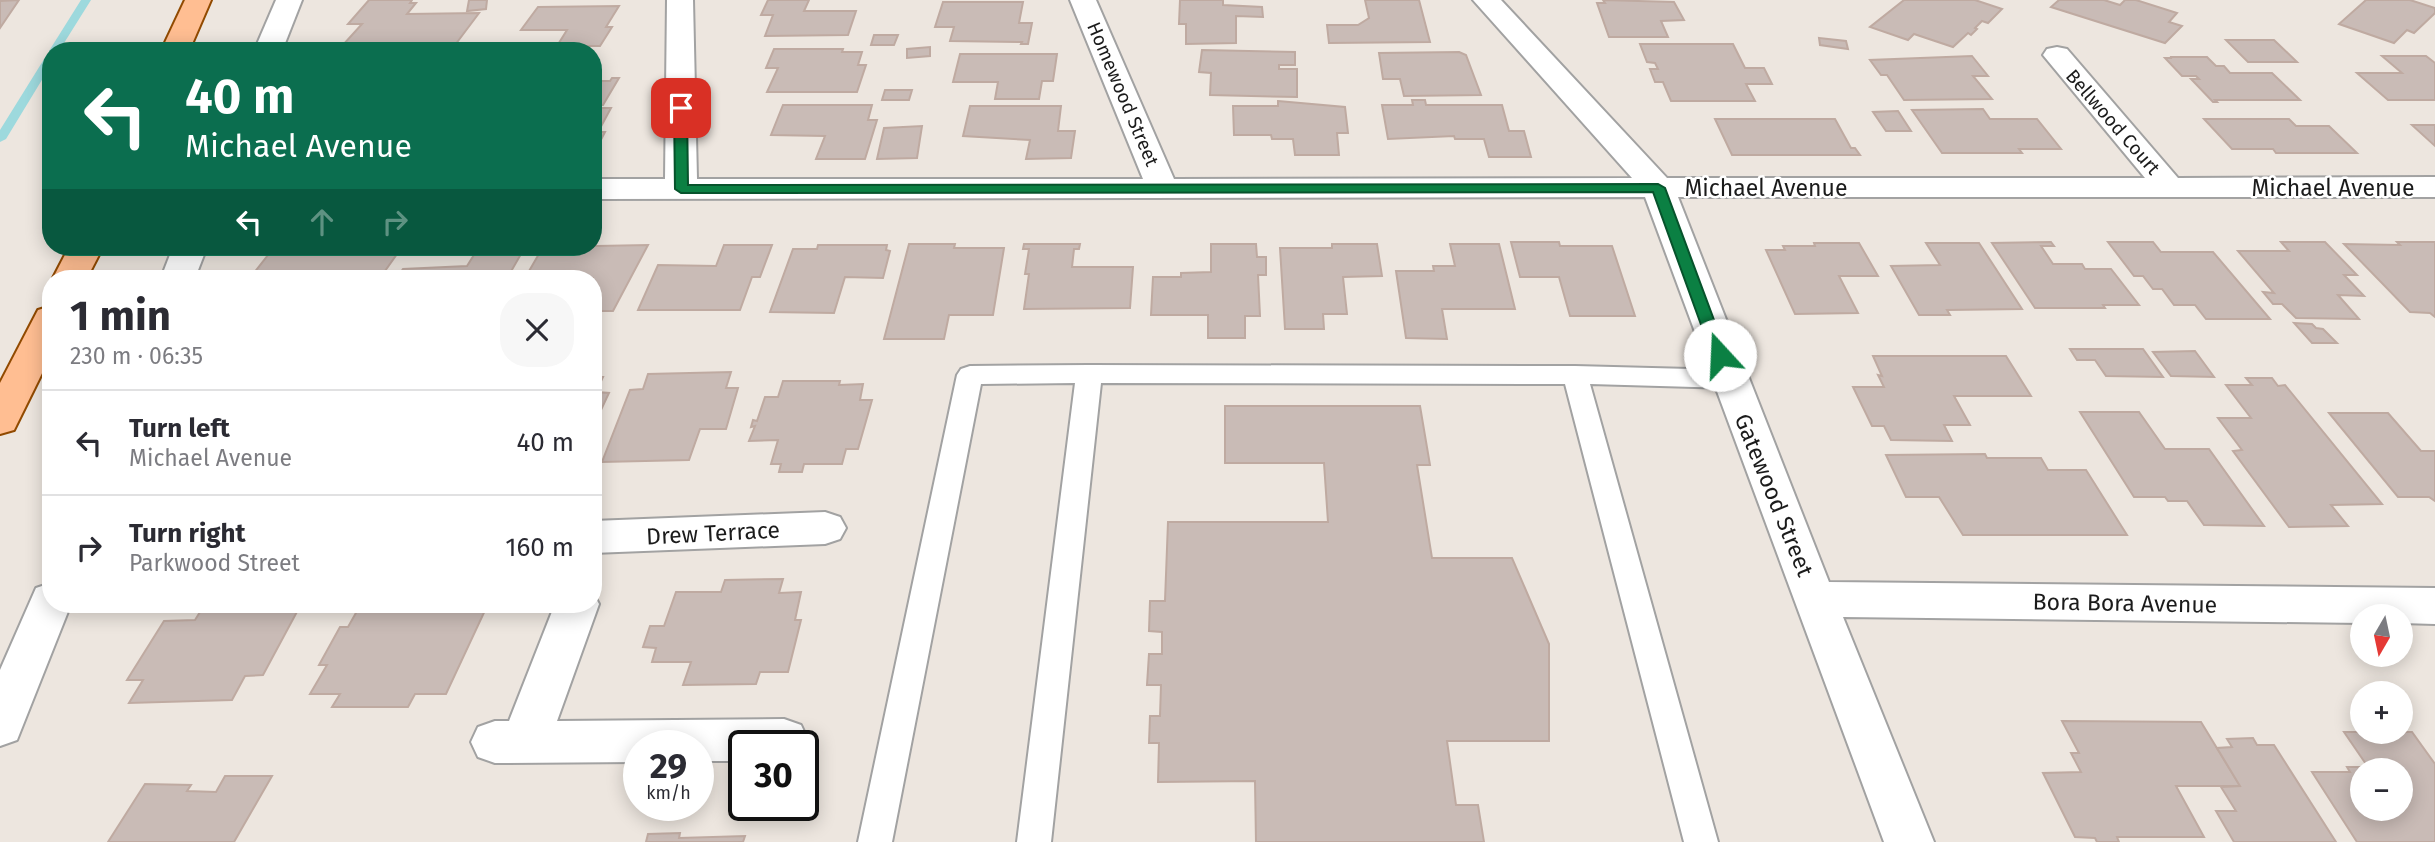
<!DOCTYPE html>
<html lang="en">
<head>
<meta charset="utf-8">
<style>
  :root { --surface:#fff; --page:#f7f7f7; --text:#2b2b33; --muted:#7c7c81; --line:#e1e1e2 }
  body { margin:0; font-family:"Fira Sans",sans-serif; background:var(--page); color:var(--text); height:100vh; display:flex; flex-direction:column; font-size:26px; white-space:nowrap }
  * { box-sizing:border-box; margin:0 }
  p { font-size:23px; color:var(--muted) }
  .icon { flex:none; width:38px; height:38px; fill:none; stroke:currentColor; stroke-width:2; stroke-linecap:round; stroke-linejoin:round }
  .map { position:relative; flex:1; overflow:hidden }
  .drawer { position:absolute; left:42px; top:270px; width:560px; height:343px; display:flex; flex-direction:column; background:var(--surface); border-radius:28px; box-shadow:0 4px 18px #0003 }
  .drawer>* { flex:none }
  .top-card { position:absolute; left:42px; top:42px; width:560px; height:214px; border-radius:28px; box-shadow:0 4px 18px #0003; background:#0b6e4f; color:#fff; overflow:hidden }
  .needle { width:46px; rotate:189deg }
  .controls { position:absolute; left:2350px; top:604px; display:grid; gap:14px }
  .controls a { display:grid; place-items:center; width:63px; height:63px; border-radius:50%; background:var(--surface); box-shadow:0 4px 18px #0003; font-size:35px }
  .speed { position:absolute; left:623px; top:730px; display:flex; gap:14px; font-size:35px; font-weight:700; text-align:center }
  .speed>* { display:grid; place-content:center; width:91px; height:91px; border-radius:50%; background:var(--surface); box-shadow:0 4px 18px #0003; line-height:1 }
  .speed small { font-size:18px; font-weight:400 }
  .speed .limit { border:4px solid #111; border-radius:10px; background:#fff; color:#111 }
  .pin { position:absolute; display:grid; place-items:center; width:60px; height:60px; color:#fff; margin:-30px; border-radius:14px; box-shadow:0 4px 10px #0006 }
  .me { position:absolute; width:77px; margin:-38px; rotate:340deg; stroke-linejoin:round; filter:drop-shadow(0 0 5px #0008) }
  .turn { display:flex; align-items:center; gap:24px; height:147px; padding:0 28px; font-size:32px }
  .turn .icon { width:91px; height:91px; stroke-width:2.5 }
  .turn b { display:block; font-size:49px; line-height:60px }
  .lanes { display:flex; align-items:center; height:66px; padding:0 28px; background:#0003; justify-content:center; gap:35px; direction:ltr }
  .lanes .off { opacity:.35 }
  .round { display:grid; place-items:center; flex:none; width:74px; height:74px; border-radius:28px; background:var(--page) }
  .head { display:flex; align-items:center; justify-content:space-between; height:119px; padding:0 28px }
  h1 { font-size:42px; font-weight:700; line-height:52px }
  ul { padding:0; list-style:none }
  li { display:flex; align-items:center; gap:21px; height:105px; padding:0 28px; border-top:2px solid var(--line) }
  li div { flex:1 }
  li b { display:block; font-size:26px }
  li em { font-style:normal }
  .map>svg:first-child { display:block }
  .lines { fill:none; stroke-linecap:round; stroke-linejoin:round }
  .stream { fill:#9dd9dd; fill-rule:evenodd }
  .building { fill:#c9bbb6; stroke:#bfaaa1; stroke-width:2; fill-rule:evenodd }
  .service-casing { stroke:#a2a2a2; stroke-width:4 }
  .minor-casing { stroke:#a2a2a2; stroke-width:4 }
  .primary-casing { stroke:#914a00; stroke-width:4 }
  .service { fill:#fff; fill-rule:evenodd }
  .minor { fill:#fff; fill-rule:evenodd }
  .primary { fill:#ffbe92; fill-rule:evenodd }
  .route { fill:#0b8043; stroke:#07532c; stroke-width:2 }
  .labels { text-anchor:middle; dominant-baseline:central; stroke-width:5; stroke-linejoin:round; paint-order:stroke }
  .far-street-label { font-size:19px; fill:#1b1b1b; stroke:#fff }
  .street-label { font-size:23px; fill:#1b1b1b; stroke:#fff }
</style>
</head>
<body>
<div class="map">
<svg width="2435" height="842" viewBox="0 0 2435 842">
  <rect width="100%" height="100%" fill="#ede6df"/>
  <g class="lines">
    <!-- stream -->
    <path class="stream" d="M81 0H91L59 51H51V65L6 139 0 142V130L46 56 50 53 49 51Z"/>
  </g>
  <!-- building -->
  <g class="building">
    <path d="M19 0 0 28V1Z"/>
    <path d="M369 0H412L410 3H416L407 14 479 13 452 49 421 48 423 46H342L362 24H348Z"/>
    <path d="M469 0H487L486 9 467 11Z"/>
    <path d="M768 0H809L804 11H856L848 35 765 36 773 15H761Z"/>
    <path d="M1180 0H1223V5L1262 7 1263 17 1236 16V43L1186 44V24H1179Z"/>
    <path d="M1365 0H1419L1430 42 1329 43 1327 25H1358L1369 18Z"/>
    <path d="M1603 0 1674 2 1684 20 1661 21 1668 37H1609L1597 3H1605Z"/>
    <path d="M1904 0H1975L2002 9 1988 23 1982 21 1975 28 1977 29 1971 35 1968 33 1953 47 1914 34 1908 40 1870 27Z"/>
    <path d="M2059 0H2104L2120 5 2125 0H2136L2177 13 2169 22 2182 26 2165 43 2051 7Z"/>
    <path d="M2366 0H2410L2435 8V13L2414 33 2407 30 2394 43 2339 24Z"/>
    <path d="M943 2H1023L1019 23H1032L1028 44H1021L1022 42 950 41 954 27H935Z"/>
    <path d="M619 6 606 27H612L600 46H557L567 30H521L538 7Z"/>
    <path d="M874 35H898L894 45H871Z"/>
    <path d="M1819 38 1846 41 1848 49 1820 45Z"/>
    <path d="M2226 40H2274L2297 62H2248Z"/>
    <path d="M1640 44H1733L1745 68H1764L1772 84H1746L1755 101H1671L1663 82H1655L1650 69H1658L1655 63 1647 62Z"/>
    <path d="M930 47V56L907 58V49Z"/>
    <path d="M774 49H843L842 52H862L858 65H866L857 92H767L778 68H766Z"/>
    <path d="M1202 50 1295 52V65H1279V69H1297V97L1210 95 1211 73 1199 72Z"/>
    <path d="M1459 52 1466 55 1481 95 1404 96 1400 79H1383L1379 53Z"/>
    <path d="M960 54H1057L1053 81H1042L1039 99H995L998 82H953Z"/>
    <path d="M1972 56 1988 76H1973L1992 99 1904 100 1887 75H1881L1870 60Z"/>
    <path d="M2382 56H2426L2435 63V100H2388L2357 73H2402Z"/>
    <path d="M2170 57H2207L2216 66H2224L2230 73H2272L2300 100H2215L2217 102H2213L2191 79H2199L2196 76H2182L2165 58H2172Z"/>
    <path d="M612 78H619L603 105H597L598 102H593V81H610Z"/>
    <path d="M885 90H912L909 100H882Z"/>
    <path d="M1412 100H1425L1426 105H1502L1509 131H1524L1531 157H1489L1484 139H1455L1454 136 1388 139 1382 105H1413Z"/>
    <path d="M1278 101 1345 107 1348 133H1337L1339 155H1295L1293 139H1272L1271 135H1234L1233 106H1278Z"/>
    <path d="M783 105H872L868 120H877L865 159H816L825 136 771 135Z"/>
    <path d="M970 106H1061L1058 131H1075L1071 158 1026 159 1030 140 963 136Z"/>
    <path d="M593 108H611L598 132H605L593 155Z"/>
    <path d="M1983 109 1990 119H2037L2061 149H2019L2022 153H1942L1912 110Z"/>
    <path d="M1898 111 1911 131H1886L1873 112Z"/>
    <path d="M1715 119H1835L1851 148H1855L1860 155H1732Z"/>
    <path d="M2204 119H2289L2296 126H2329L2357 153H2276L2273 149H2232Z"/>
    <path d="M2412 125H2435V146Z"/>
    <path d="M922 126 917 158 877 159 884 128Z"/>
    <path d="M1511 242H1559L1560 246H1612L1635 316H1570L1559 277H1520Z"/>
    <path d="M2051 242 2054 246H2041L2053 264H2082L2085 269H2111L2139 305H2103L2105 308H2035L1992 243Z"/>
    <path d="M2108 242H2153L2161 252H2213L2270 319H2206L2195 305H2174L2162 289H2153L2143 276H2134Z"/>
    <path d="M2281 242H2325L2357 275H2344L2364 296 2338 295 2359 319 2296 318 2282 304H2273L2263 292 2274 293 2238 251H2289Z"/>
    <path d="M2397 242H2435V317L2430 313 2410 312 2344 244 2400 245Z"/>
    <path d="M1814 243H1859L1878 276H1839L1858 313 1795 314 1766 250H1785L1783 246H1815Z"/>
    <path d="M1926 243H1979L2022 309 1947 310 1950 315H1919L1891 266 1940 265Z"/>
    <path d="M909 244H955L954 248H1004L993 315H949L944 339H884Z"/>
    <path d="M1024 244H1080L1079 249H1074L1072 267H1133L1130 308 1024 309 1029 274H1025L1029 249H1023Z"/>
    <path d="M1211 244H1256L1257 257H1266V275H1258L1260 316H1245V338H1208V315H1151L1153 277H1181V273L1211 272Z"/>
    <path d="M1332 244H1377L1382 276 1343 277 1347 314H1323L1324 329H1285L1280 248H1332Z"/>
    <path d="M1450 244H1499L1515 309H1442L1447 339 1406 338 1396 271H1434L1433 266H1455Z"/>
    <path d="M648 245 613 311H593V278H525L543 247Z"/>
    <path d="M724 245H772L760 277H752L740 310H638L658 265 716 266Z"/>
    <path d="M818 245H887L886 250 890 251 883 278 845 277 834 313 770 312 793 249H817Z"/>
    <path d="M319 247H402L380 278H250L272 250H317Z"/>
    <path d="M479 247H525L509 275 499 278H397L403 269 467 266Z"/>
    <path d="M2294 323 2312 324 2316 328 2323 329 2337 343H2312Z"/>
    <path d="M2070 349H2143L2163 377 2106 376 2095 360H2077Z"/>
    <path d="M2195 351 2214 377 2171 376 2153 352Z"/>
    <path d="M1873 356H2006L2031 396H1954L1970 425H1944L1952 441 1891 440 1884 426H1872L1853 387H1884L1878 375 1882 376Z"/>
    <path d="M731 372 726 388H738L726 429H700L689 460 602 462 630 390 643 389 648 374Z"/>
    <path d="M593 377H603L596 392 609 393 593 427Z"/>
    <path d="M2246 378H2272L2278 386 2285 385 2382 504 2331 505 2348 526 2289 527 2233 451 2242 450 2218 418H2251L2226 385H2252Z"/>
    <path d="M783 381H840L839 385 863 384 860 400H872L858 449H846L842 464H804L802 472H779L781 464H771L778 440 749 441 755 426 751 427 753 420 757 421 765 397H778Z"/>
    <path d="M1225 406H1420L1430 465H1417L1432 558H1512L1549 644V741H1447L1456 805H1478L1484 842H1256L1255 781 1158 782 1159 743H1149L1150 716H1160L1161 685H1147L1149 654H1162V632L1149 631 1150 601H1165L1168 522H1328L1324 463H1225Z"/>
    <path d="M2080 412H2139L2165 449H2209L2264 526 2204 525 2187 501H2168L2165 497H2134Z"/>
    <path d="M2329 413H2388L2421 451H2435V501L2429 497H2398Z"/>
    <path d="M1985 454 1987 458H2041L2048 470H2086L2127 535H1963L1939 497H1906L1886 455Z"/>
    <path d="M783 579 779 593 801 592 795 620H801L788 672H760L756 684 683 685 691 662H652L656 648 643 647 650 626H664L676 592H721L725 580Z"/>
    <path d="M205 604H290L287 608H299L263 675 245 676 232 700 129 703 143 680H127L164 621 195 620Z"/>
    <path d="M361 604H488L446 694H415L408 707H332L340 694H310L327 665H319L340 627H348Z"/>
    <path d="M2062 721 2201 722 2240 786H2176L2204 837H2117L2119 842H2097L2095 838 2075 837 2043 773 2081 772 2071 753H2079Z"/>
    <path d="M2344 732H2412L2435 764V842H2357L2312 772H2350L2347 767H2368ZM2362 770H2401V808H2362Z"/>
    <path d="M2253 738 2257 745H2274L2336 842H2234L2216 811H2236L2221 787 2240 786 2217 748 2232 747 2227 739Z"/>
    <path d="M225 776H272L234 842H108L145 784 191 785 187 791 216 792Z"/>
    <path d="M680 833 679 838 745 836 743 842H646L648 834Z"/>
  </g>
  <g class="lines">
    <defs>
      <path id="service" d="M1089 365 1575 366 1729 370 1738 373 1742 379 1738 385 1729 388 1590 384 1718 842H1684L1565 384 1101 383 1051 842H1017L1075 383 981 384 892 842H858L957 375 961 369 970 366Z"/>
      <g id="minor">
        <path d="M276 0H302L282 51H254Z"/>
        <path d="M667 0H693L697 179H1143L1070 0H1096L1174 179 1632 178 1473 0H1501L1667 178H2145L2043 55 2047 49 2057 47 2067 49 2178 178 2435 177V197H1678L1829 582 2435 588V624L2401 623V616H2362V623L1843 617 1934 842H1884L1645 197 593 199V179H665Z"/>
        <path d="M173 247H207L195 278H161Z"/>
        <path d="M825 512 840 517 846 528 840 539 825 544 593 553V521Z"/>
        <path d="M51 583V604H71L17 740 0 746V670L36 588Z"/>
        <path d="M593 593 599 604 557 721 784 719 801 725 808 740 803 750V746H744V761H698V746H639V762L495 763 478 757 471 742 478 727 495 721H509L555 604H593Z"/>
      </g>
      <g id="primary">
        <path d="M185 0H211L189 51H161Z"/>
        <path d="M69 247H103L87 278H53Z"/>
        <path d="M51 306V355L14 430 0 434V383L38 310Z"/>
      </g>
    </defs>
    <!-- service casing -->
    <use href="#service" class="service-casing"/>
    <!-- minor casing -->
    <use href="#minor" class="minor-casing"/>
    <!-- primary casing -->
    <use href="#primary" class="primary-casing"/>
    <!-- service -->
    <use href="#service" class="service"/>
    <!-- minor -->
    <use href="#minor" class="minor"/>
    <!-- primary -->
    <use href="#primary" class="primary"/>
  </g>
  <!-- route -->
  <path class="route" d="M681 104 687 108 688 185 1658 184 1665 188 1727 355 1720 361 1712 355 1653 192 681 193 675 189 674 108Z"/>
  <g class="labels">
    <!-- far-street labels -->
    <g class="far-street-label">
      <text transform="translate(1123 94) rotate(67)">Homewood Street</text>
      <text transform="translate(2113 122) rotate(49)">Bellwood Court</text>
    </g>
    <!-- street labels -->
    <g class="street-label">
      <text x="1766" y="188">Michael Avenue</text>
      <text x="2333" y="188">Michael Avenue</text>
      <text transform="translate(1774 495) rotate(68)">Gatewood Street</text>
      <text transform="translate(713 533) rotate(-3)">Drew Terrace</text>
      <text transform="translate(2125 603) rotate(1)">Bora Bora Avenue</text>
    </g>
  </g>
</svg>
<div class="controls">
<a><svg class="needle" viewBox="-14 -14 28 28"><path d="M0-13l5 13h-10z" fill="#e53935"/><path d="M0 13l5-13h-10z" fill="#7c7c81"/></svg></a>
<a>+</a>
<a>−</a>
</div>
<div class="speed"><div>29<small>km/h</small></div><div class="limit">30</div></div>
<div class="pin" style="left:681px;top:108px;background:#d93025"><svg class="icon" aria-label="arrive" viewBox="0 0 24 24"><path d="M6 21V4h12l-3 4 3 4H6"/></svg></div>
<svg class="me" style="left:1720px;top:355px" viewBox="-20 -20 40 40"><circle r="19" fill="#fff"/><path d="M0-13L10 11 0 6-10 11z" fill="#0b8043"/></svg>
<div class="top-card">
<div class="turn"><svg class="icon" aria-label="left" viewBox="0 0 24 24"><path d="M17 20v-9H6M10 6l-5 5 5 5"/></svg><div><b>40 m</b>Michael Avenue</div></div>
<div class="lanes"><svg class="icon" aria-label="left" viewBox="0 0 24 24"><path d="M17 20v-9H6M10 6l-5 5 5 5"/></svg><svg class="icon off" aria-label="ahead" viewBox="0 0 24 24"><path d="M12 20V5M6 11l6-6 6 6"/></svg><svg class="icon off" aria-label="right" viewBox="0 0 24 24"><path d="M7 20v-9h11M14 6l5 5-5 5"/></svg></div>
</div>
<section class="drawer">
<div class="head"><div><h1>1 min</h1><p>230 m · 06:35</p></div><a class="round"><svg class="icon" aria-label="close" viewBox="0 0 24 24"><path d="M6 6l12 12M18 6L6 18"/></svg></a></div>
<ul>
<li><svg class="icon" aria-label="left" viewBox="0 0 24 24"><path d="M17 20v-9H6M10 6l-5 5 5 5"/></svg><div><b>Turn left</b><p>Michael Avenue</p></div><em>40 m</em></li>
<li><svg class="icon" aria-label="right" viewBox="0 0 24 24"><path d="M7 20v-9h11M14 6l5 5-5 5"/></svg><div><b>Turn right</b><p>Parkwood Street</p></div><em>160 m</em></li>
</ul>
</section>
</div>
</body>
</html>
